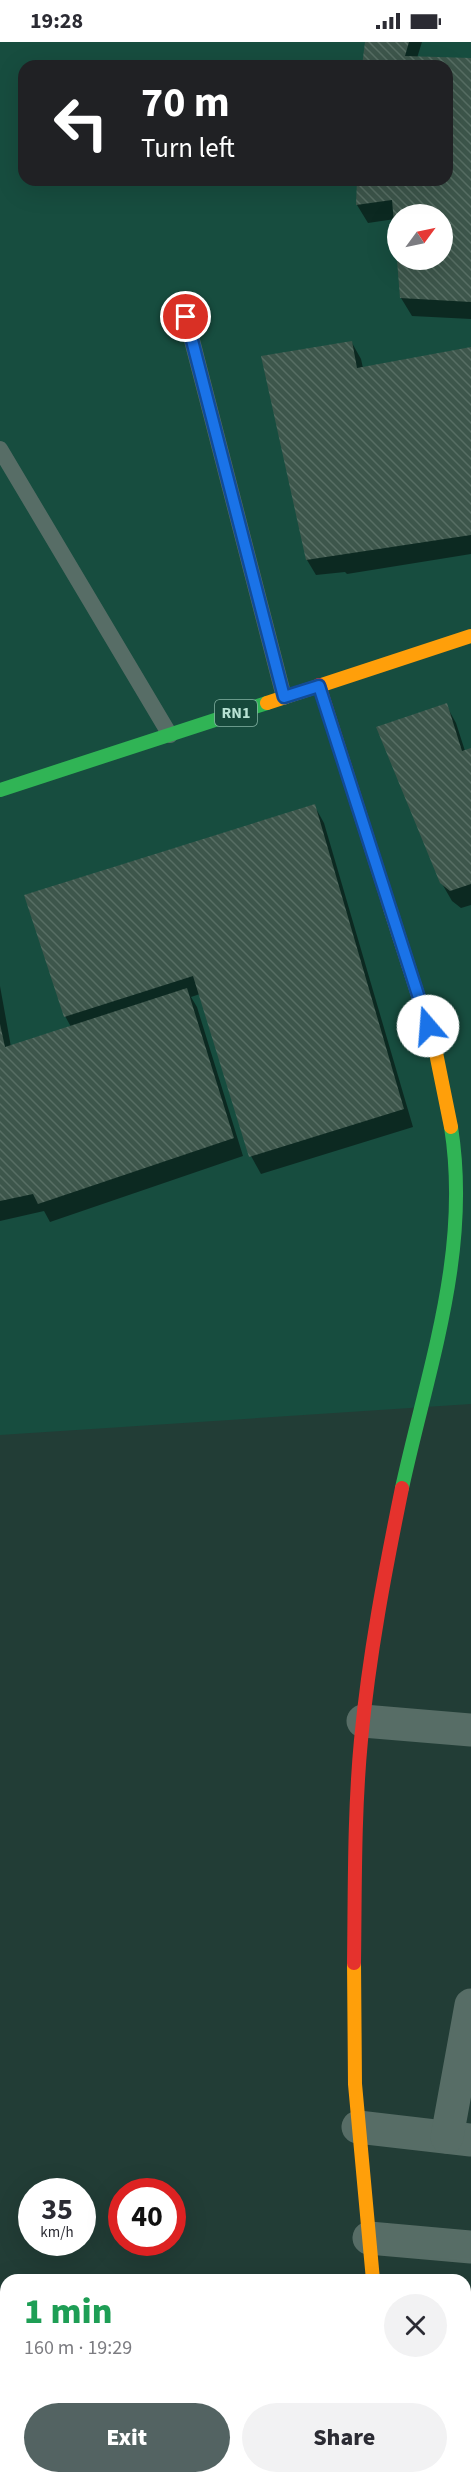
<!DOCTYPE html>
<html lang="en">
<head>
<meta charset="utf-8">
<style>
  :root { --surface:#fff; --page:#f2f2f3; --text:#2b2b33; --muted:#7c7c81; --accent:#536362 }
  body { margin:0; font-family:"Source Sans 3",sans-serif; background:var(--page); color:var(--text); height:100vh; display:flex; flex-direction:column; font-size:22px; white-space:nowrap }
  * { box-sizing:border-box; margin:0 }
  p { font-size:20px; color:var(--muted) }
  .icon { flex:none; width:33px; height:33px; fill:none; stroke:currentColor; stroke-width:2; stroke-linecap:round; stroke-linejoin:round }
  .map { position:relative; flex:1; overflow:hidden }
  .drawer { position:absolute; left:0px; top:2232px; width:471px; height:210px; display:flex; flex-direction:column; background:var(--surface); border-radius:18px 18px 0 0; box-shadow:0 6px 24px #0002 }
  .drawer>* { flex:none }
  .guide { position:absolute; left:18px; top:18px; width:435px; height:126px; border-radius:18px; box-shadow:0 6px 24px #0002; background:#202124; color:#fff; overflow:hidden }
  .needle { width:39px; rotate:57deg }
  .fabs { position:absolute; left:387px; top:162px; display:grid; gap:12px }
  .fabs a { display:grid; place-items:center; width:66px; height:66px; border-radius:50%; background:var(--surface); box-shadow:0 6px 24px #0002; font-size:30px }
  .speed { position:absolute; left:18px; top:2136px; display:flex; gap:12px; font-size:30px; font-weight:700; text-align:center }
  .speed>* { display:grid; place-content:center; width:78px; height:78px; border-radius:50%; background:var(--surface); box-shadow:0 6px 24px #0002; line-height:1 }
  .speed small { font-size:15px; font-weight:400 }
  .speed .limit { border:9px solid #d22; background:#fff; color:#111 }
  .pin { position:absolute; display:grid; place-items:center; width:51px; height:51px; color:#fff; margin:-26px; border:3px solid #fff; border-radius:50%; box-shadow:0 2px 6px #0007 }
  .me { position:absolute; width:66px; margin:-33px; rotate:342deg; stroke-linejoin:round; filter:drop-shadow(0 0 4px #0008) }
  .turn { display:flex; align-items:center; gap:21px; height:126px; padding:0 24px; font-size:27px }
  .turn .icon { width:78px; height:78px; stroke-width:2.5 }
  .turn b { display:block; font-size:42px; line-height:51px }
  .round { display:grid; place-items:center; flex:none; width:63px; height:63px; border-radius:32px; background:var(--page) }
  .head { display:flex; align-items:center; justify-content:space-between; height:102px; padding:0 24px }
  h1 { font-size:36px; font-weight:800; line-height:45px; color:#1e9e55 }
  .button { display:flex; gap:12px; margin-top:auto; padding:12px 24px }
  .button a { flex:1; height:69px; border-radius:36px; background:var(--accent); color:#fff; font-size:24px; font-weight:800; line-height:69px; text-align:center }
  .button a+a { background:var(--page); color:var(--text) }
  .status { display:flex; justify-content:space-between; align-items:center; height:42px; padding:0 30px; background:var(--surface); direction:ltr }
  .status svg { height:16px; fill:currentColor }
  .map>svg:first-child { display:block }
  .built { fill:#174d3f; fill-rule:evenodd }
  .shadow { fill:#0007 }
  .building { fill:url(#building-back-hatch) }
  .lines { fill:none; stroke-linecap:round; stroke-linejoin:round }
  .lane { stroke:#576d66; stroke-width:16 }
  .street { stroke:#576d66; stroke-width:33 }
  .fast { stroke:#30b455; stroke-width:14 }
  .slow { stroke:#ff9f0a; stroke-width:14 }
  .jam { stroke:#e5322d; stroke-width:14 }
  .route-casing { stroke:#114b97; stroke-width:15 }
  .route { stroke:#1a73e8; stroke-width:10 }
  .labels { text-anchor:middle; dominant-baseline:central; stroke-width:4.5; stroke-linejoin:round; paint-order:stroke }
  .shield { fill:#16493b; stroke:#87b4a5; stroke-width:1.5 }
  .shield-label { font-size:16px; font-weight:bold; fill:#b7e2d3 }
</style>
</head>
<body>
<div class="status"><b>19:28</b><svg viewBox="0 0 49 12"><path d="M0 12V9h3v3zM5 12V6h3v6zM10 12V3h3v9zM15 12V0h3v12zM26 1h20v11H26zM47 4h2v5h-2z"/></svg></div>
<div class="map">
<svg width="471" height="2442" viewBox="0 0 471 2442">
  <defs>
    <pattern id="building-back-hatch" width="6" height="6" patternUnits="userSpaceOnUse" patternTransform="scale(1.5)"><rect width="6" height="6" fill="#3d564b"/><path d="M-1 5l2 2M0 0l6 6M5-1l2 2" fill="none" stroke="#576e64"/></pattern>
  </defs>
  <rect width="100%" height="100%" fill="#223d36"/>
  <!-- built -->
  <path class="built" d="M0 0H471V1362L0 1393ZM24 24H447V138H24ZM398 172H442V218H398Z"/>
  <!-- shadow -->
  <g class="shadow">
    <path d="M366 0H422L417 16 471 18V277L412 274 401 256 398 218H442V172H398V207L395 177 368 181 357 163 358 138H447V24H363Z"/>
    <path d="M352 301 361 317 363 326 471 307V512L347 532 345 530 316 533 307 518Z"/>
    <path d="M446 663 456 681 465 709 471 707V863L461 866 452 859 441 840Z"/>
    <path d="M314 763 324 781 413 1085 261 1132 251 1114 200 952 191 955 197 965 243 1114 50 1180 44 1169 0 1179V944L11 1005 71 985 65 974Z"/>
  </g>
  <!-- building -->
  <g class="building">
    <path d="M365 0H409L405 14 471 16V260L400 256 397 218H442V172H398L396 205 392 158 356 163 357 138H447V24H362Z"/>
    <path d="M352 299 357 326 471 305V493L306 518 261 314Z"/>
    <path d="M447 661 462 709 471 706V842L450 849 440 841 376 685Z"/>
    <path d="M315 762 404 1067 249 1115 193 934 64 975 24 853Z"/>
    <path d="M187 946 234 1096 38 1162 33 1152 0 1159V982L5 1005Z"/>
  </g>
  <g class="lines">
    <!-- lane -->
    <g class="lane">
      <path d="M186 275 284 655"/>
      <path d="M0 407 170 693"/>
    </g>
    <!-- street -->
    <g class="street">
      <path d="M363 1679 471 1688"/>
      <path d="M358 2085 471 2098"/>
      <path d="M447 2095 471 1963"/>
      <path d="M369 2196 471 2205"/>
      <path d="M0 2334 6 2335"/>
      <path d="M175 2442 176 2436"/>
      <path d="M388 2442V2436"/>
    </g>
    <!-- fast -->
    <g class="fast">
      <path d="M0 748 267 661"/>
      <path d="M402 1446C428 1326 471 1210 451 1085"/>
    </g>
    <!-- slow -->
    <g class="slow">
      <path d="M267 661 471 594"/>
      <path d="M390 866 435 1006 451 1085"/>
      <path d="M354 1921 355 2042 373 2238"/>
    </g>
    <!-- jam -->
    <g class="jam">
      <path d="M319 643 390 866"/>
      <path d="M354 1921C355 1847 354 1772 361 1698 369 1613 385 1529 402 1446"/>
    </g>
  </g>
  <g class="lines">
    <defs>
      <path id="route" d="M186 275 284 655 319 644 428 984"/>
    </defs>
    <!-- route casing -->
    <use href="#route" class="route-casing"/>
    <!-- route -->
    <use href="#route" class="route"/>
  </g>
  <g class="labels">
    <!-- shield labels -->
    <rect class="shield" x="215" y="658" width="42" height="26" rx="4.5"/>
    <g class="shield-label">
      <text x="236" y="671">RN1</text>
    </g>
  </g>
</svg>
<div class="fabs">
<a><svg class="needle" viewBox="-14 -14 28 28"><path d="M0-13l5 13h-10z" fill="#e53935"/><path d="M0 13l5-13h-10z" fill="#7c7c81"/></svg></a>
</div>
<div class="speed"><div>35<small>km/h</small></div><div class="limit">40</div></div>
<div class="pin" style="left:186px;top:275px;background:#d93025"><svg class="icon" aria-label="arrive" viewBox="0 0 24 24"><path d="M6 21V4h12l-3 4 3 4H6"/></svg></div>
<svg class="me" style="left:428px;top:984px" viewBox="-20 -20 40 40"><circle r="19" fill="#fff"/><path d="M0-13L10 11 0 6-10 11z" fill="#1a73e8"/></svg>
<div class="guide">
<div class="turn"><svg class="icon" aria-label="left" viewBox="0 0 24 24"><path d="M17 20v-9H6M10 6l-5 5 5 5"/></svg><div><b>70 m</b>Turn left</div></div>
</div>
<section class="drawer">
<div class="head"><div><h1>1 min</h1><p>160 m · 19:29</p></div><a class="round"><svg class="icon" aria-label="close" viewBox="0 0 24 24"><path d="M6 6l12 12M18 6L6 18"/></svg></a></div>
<div class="button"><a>Exit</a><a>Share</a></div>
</section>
</div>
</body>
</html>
